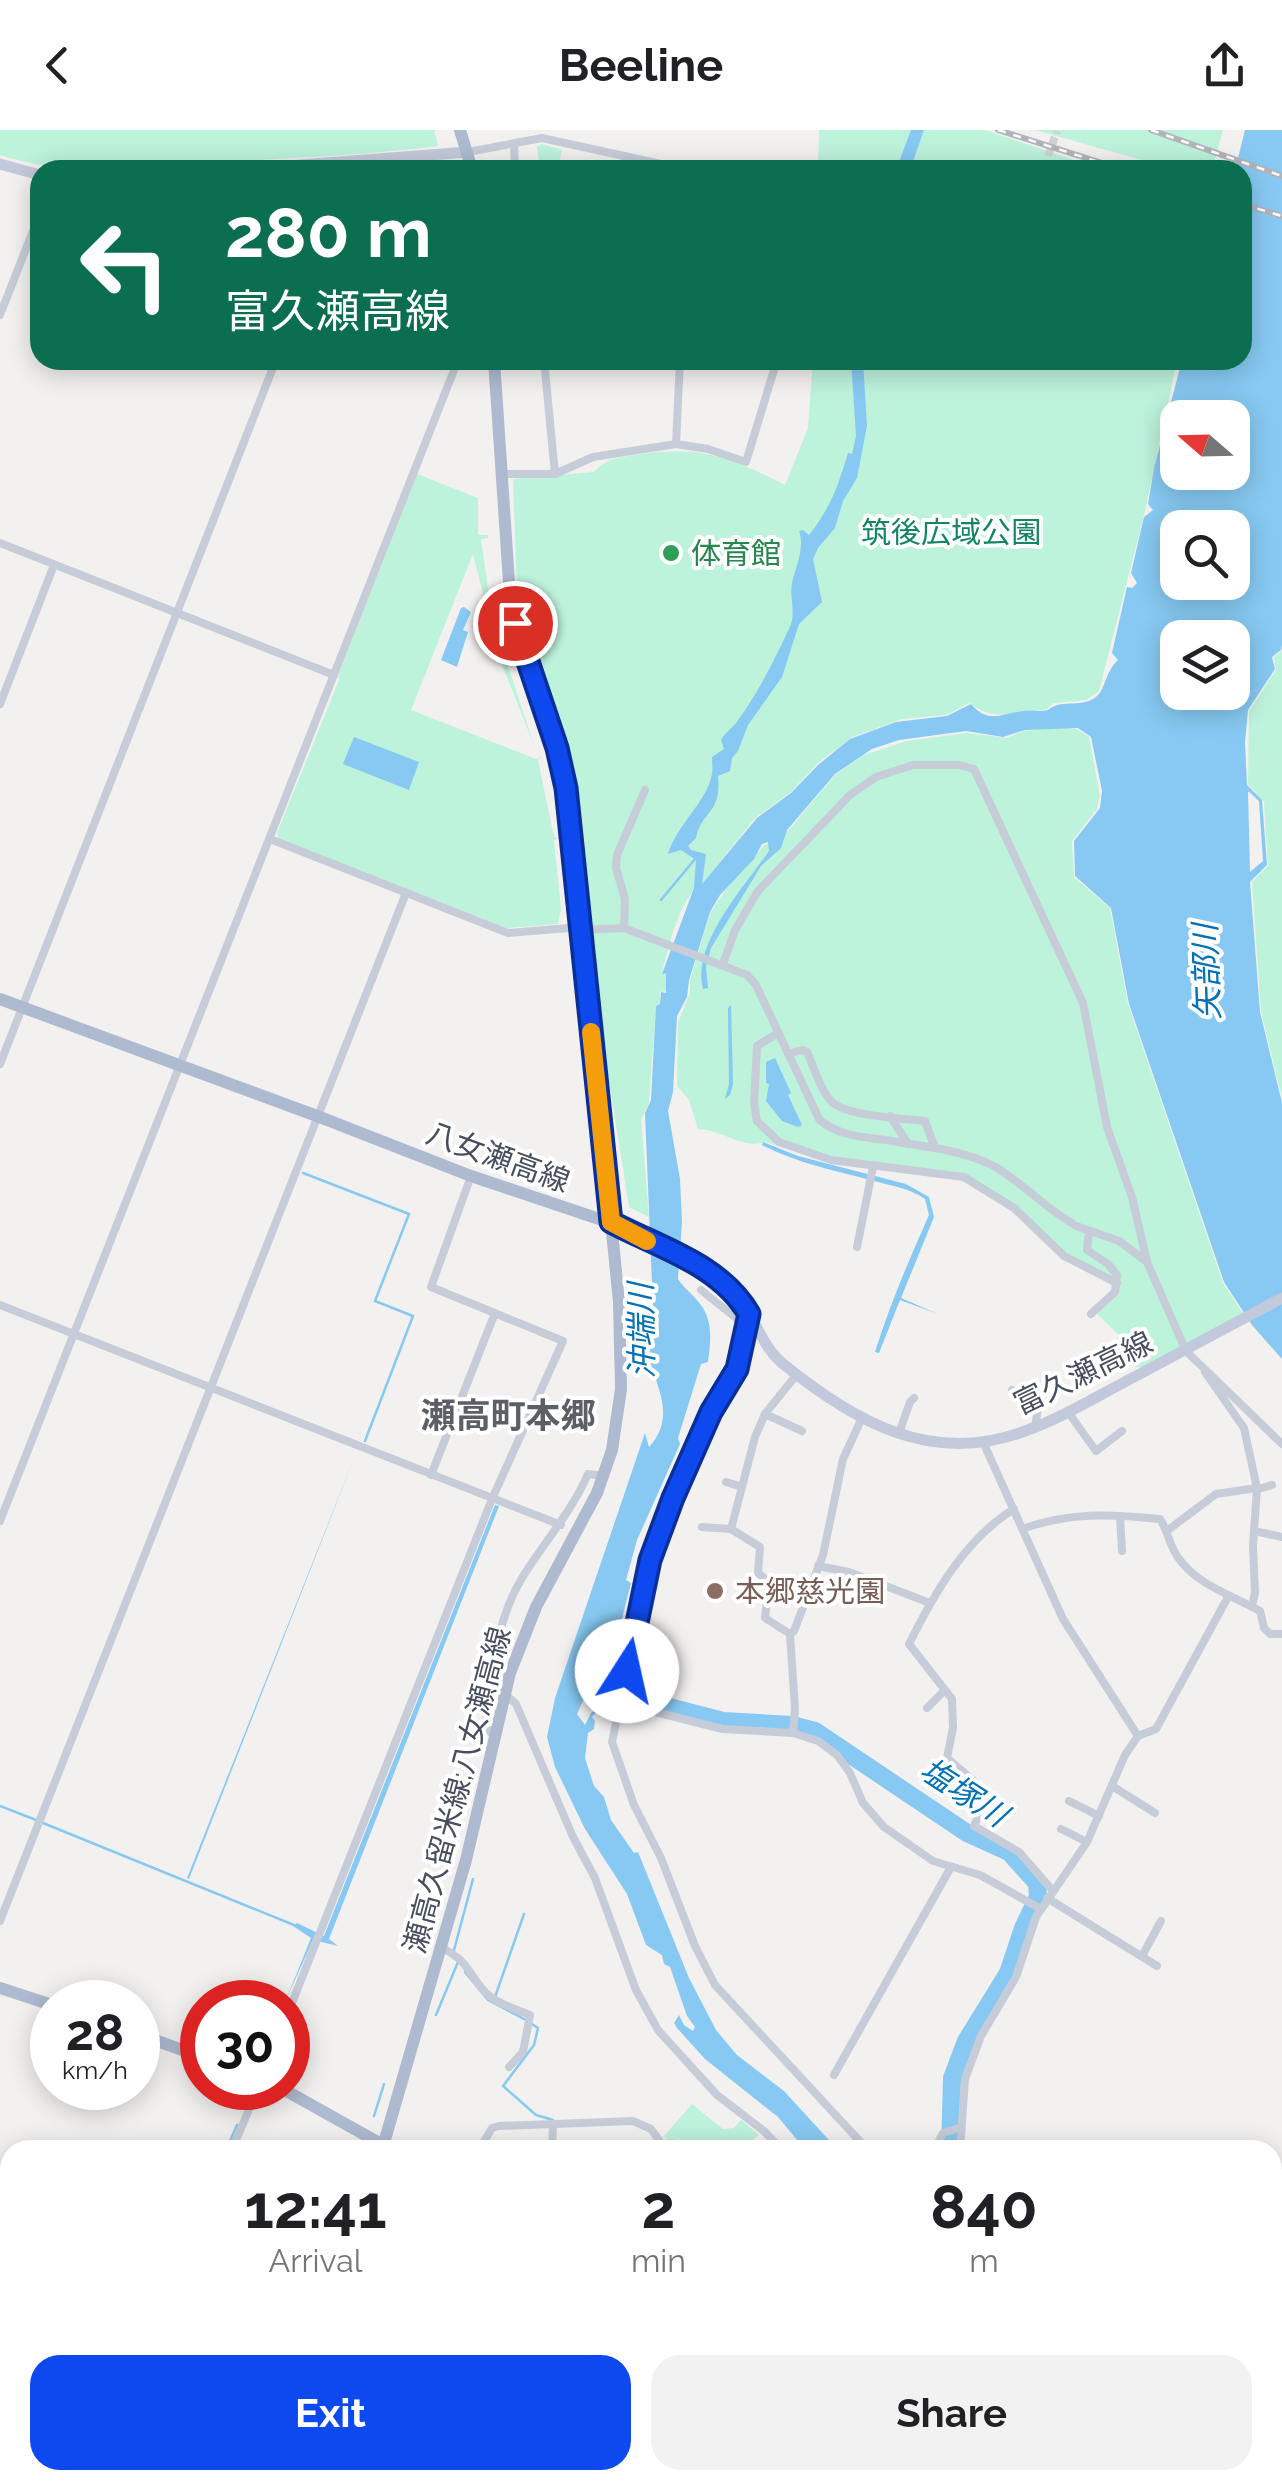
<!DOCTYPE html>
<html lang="en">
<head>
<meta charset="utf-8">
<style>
  :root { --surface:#fff; --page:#f2f2f2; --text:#202124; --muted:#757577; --accent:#0e49ef }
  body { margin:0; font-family:Raleway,"Noto Sans JP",sans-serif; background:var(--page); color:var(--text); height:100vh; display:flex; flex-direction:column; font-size:38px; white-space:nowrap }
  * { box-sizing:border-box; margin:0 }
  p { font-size:32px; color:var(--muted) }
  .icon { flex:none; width:55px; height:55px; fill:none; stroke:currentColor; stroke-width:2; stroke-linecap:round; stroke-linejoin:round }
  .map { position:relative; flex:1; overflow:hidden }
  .panel { position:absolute; left:0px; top:2010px; width:1282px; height:350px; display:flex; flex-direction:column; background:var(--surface); border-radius:30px 30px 0 0; box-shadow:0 5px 25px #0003 }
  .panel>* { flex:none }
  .top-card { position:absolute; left:30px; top:30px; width:1222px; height:210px; border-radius:30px; box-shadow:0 5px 25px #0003; background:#0b6e4f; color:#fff; overflow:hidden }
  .needle { width:65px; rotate:290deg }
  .controls { position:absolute; left:1160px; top:270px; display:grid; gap:20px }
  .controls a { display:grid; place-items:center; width:90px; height:90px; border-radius:20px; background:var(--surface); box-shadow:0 5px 25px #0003; font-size:50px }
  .speed { position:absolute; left:30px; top:1850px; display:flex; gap:20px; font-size:50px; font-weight:700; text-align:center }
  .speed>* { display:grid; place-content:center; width:130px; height:130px; border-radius:50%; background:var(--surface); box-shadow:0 5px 25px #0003; line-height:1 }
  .speed small { font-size:25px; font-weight:400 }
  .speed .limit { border:15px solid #d22; background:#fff; color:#111 }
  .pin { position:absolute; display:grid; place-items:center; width:85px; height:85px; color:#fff; margin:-42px; border:5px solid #fff; border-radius:50%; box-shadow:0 2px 10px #0007 }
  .me { position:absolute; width:110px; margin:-55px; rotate:10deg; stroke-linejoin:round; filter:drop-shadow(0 0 8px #0008) }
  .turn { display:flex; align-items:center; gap:35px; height:210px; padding:0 30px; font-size:45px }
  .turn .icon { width:130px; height:130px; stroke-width:2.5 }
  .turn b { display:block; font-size:70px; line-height:85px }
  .eta { display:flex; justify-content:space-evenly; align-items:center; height:170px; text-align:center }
  .eta b { font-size:60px; font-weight:700; line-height:70px }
  .button { display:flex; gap:20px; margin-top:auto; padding:20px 30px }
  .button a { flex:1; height:115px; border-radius:30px; background:var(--accent); color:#fff; font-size:40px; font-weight:700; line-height:115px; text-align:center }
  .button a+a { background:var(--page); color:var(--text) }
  header { display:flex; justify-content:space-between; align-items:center; height:130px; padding:0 30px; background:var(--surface); font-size:45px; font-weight:700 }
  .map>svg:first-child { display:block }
  .green { fill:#bdf2db }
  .water { fill:#87c9f2; fill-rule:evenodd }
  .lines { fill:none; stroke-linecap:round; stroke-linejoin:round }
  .stream { stroke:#87c9f2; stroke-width:2.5 }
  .river { stroke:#87c9f2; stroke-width:18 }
  .street-tunnel { stroke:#d1d1d3; stroke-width:8; stroke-dasharray:8 4; stroke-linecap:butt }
  .street { stroke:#c6ccd8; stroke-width:8 }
  .secondary { stroke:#c2c9da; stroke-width:11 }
  .primary { stroke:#aebad0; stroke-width:12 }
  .rail-casing { stroke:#b2b4bb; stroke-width:6 }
  .rail { stroke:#fff; stroke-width:2.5; stroke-dasharray:8; stroke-linecap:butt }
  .route-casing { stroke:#092f9b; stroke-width:25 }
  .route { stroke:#0e49ef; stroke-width:18 }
  .slow { stroke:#f59e0b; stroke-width:18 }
  .leisure-dot { fill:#2e9e5b; stroke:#fff; stroke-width:4 }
  .education-dot { fill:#8d6e63; stroke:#fff; stroke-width:4 }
  .labels { text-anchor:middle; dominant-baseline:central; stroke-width:8; stroke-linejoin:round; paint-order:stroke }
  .park-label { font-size:30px; fill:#118660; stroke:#fff }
  .leisure-label { font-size:30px; fill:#27864d; stroke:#fff; text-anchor:start }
  .street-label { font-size:30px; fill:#474f5f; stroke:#fff }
  .education-label { font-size:30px; fill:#785e54; stroke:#fff; text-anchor:start }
  .water-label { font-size:32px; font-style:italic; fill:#0371b5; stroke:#fff }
  .quarter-label { font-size:35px; font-weight:bold; fill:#5c5f66; stroke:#fff }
</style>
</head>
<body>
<header><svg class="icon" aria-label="back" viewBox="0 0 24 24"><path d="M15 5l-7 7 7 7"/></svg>Beeline<svg class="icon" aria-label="share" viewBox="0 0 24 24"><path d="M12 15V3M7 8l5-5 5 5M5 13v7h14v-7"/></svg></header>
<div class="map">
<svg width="1282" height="2360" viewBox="0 0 1282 2360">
  <rect width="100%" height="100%" fill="#f3f1f0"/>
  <!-- green -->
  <g class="green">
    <path d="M0 0H434L438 16C369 25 299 27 230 32 149 37 79 50 0 25Z"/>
    <path d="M819 0H985L1103 40H818Z"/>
    <path d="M1035 0H1223L1212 40H1177Z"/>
    <path d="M542 14 562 20 558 40H540L537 16Z"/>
    <path d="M813 230H1177L1146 377 1099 561 1086 570 1053 573 1047 579C1021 583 991 592 970 573L946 585 902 589 852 607 818 633 791 662 755 688 703 753C680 765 668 818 662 843H666L667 861 660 862V874L656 876 649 973 641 990 649 1087 629 1077 588 818 578 679 563 603 536 533 517 458 513 349 594 342C608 327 622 327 643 324 701 315 734 329 785 355L808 298Z"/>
    <path d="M417 344 478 368V405H488V408L481 409 492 487 534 615 499 527 473 424 411 580 536 629 542 626 538 630 554 707 559 708 554 710 561 779 558 794 507 798 279 709 277 703 339 550V543Z"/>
    <path d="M1282 521V968L1261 882 1252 752 1268 736 1264 672 1248 654 1249 581 1276 540 1274 527Z"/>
    <path d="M1059 597 1077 599 1089 607 1100 666 1097 679 1072 711 1074 747 1110 778 1128 874 1223 1153 1244 1185 1143 1238 1124 1235 1110 1221 1119 1205 1097 1184 1119 1164 1113 1156 1066 1130 1012 1080 966 1053 946 1046 853 1037 765 1012C745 1020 720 999 698 999L689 970 677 956 678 892 690 863V850L710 783 733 749 766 714 788 701 835 645 864 625 907 611 967 603 1007 608 1024 601Z"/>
    <path d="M692 1974 723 1999 734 1998 741 1990 759 2005 739 2020 713 2010 706 2019 679 2009 674 2016 664 2006Z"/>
    <path d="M829 2350H919L935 2360H819Z"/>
  </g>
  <!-- water -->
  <g class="water">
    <path d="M911 0H924L910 40H896Z"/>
    <path d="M1245 0H1282V514L1281 520 1272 527 1275 539 1248 580 1245 613 1247 655 1262 670 1267 735 1250 752 1260 882 1282 973V1229L1252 1195 1224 1152 1129 874 1111 778 1075 746 1074 711 1100 678 1102 661 1091 607 1078 598 1025 600 1003 607 966 601 899 610 872 619 835 644 787 700 781 718 761 736 711 818 706 837 708 858 703 859C691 814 745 756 769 721L768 712 762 714 754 729 720 765 710 782 689 850 687 867 677 886 673 962 668 981 680 1049 682 1092 678 1149C683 1157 689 1161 695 1168 714 1187 711 1208 708 1232L701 1234 678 1308 680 1314 637 1410 626 1450 631 1453 607 1548 611 1559 609 1566 590 1555 577 1584 585 1595 591 1583 599 1578 592 1587 595 1591 594 1599 588 1603 585 1628 594 1656 604 1667 611 1690 634 1723 638 1722 689 1848 716 1900 737 1925 784 1961 838 2020 803 2017 778 1987 705 1929 677 1898 674 1893 679 1885 684 1895 693 1901 695 1897 687 1886 670 1837 664 1834 662 1825 646 1815 627 1764 585 1699 555 1637 547 1607 555 1568 645 1303 649 1317C685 1278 640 1239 647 1201 649 1193 652 1187 653 1177L645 983 651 970 656 876 660 874 661 862 666 863V843L662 844 694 758 696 730 681 720 668 724C677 694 707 672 712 644 713 638 712 633 712 627L724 619 721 610C725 603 731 599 736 593 758 564 774 530 789 499 797 484 789 468 792 453 796 435 805 418 799 401L803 400 809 405C831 377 838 356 848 323L852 324 856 306 851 230H863L867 296 857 348 843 371 835 398 818 418 813 429 822 472 799 494 782 547 748 595 738 621 732 628 730 641 718 646C722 684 701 681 696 708L688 716 691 720 706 724 702 754 757 688 791 663 818 635 850 609 896 592 947 586 971 574C989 595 1002 583 1024 581 1032 580 1040 582 1048 580 1062 568 1084 579 1097 566 1106 558 1104 544 1118 530L1112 523 1127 457 1132 458 1137 453 1131 443 1144 387 1153 380 1148 374 1154 338 1182 230H1242V40H1235ZM1178 288H1232V342H1178ZM1178 398H1232V452H1178ZM1178 508H1232V562H1178ZM1248 661 1259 671 1263 731 1250 742Z"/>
    <path d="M464 477 471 482 463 500 468 502 457 537 441 530 461 478Z"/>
    <path d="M354 607 419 632 409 660 343 634Z"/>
    <path d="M731 875 733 954 730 965 725 969 729 954 728 878Z"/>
    <path d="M775 928 791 963 788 965 802 995 798 997 782 991 766 971 769 954 766 953V932Z"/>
    <path d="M763 1012 798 1026 906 1054 929 1067 934 1087 901 1168 938 1184 900 1170 879 1223 875 1222C890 1174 909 1130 929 1085L925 1069C909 1058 892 1056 874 1051 837 1041 796 1033 762 1015Z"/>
    <path d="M357 1321 189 1749 187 1748Z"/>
    <path d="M495 1375 499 1376 329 1809 338 1816 313 1810 285 1872 311 1808 293 1796 297 1793 324 1806Z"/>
  </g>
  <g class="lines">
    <!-- stream -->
    <g class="stream">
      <path d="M661 770 695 729"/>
      <path d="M303 1043 409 1084 375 1171 413 1186 365 1311"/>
      <path d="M0 1676 36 1690"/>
      <path d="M43 1693 294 1795"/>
      <path d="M454 1820 473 1749"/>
      <path d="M465 1842 488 1870 526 1890"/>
      <path d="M495 1867 524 1784"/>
      <path d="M436 1885 458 1832"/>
      <path d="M532 1894 538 1898 534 1915 503 1956 536 1985 553 1990"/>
      <path d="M374 1986 384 1954"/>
      <path d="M226 2020 237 1995"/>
      <path d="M992 2350 998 2360"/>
      <path d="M1009 2350 1028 2360"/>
      <path d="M415 2358 419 2350"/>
      <path d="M88 2360 92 2350"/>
    </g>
    <!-- river -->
    <g class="river">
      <path d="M594 1549 608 1561 723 1591 792 1595 815 1601 967 1703 1009 1722 1037 1753 1038 1767 1023 1798 1008 1843 966 1911 952 1948 950 2020"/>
      <path d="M866 2360 870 2350"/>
    </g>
    <!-- street-tunnel -->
    <path class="street-tunnel" d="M1048 26 1057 1"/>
    <!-- street -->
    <g class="street">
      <path d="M514 14 515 40"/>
      <path d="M468 22 542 8 688 40"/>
      <path d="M0 185 40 83"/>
      <path d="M544 230 555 344"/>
      <path d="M676 314 680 230"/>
      <path d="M503 344H555L593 327 676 314 708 319 746 332 777 230"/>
      <path d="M0 413 334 545"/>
      <path d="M0 574 54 435"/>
      <path d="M270 709 508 803 581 797"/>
      <path d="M624 798 625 769 616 738 617 725 645 660"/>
      <path d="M581 800 624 798 747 845 756 855 819 989C838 1007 867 1007 892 1011 926 1017 966 1020 997 1038 1024 1054 1045 1078 1072 1093"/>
      <path d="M723 834 735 800 758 761 850 665 876 647 913 635H959L974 639 1083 873 1107 997 1132 1067 1147 1132 1186 1221 1282 1314"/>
      <path d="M778 903 757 916 754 974 757 991 779 1012 831 1030 964 1047 1014 1078 1064 1126 1117 1153"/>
      <path d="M788 924 802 920 807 922C814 937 820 960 832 972 849 987 902 988 925 991L935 1018"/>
      <path d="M0 934 276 230"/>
      <path d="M890 986 908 1014"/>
      <path d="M1076 1096 1119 1111 1147 1132"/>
      <path d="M1089 1101 1087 1120 1108 1134 1117 1145 1115 1162 1091 1184"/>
      <path d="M857 1117 873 1037"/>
      <path d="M701 1160 736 1188 742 1198V1228L711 1283 673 1368 650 1430 612 1612 634 1675 661 1728 695 1816 715 1855 868 2020"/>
      <path d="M0 1175 561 1395"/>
      <path d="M1205 1242 1244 1298 1257 1358 1253 1416 1255 1463 1252 1476"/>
      <path d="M1012 1260 1039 1271 1035 1297"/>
      <path d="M1068 1282 1096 1321 1122 1301"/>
      <path d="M765 1284 802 1301"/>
      <path d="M899 1303 910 1272 914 1268"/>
      <path d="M983 1312 1063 1489 1138 1606"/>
      <path d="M431 1345 495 1183"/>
      <path d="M726 1352 742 1357"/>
      <path d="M1258 1359 1272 1355"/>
      <path d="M1014 1379C965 1409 934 1464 909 1514L952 1569 953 1598 947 1628 988 1663 974 1696 1019 1722 1053 1761"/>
      <path d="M1120 1386 1122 1421"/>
      <path d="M0 1391 458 230"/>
      <path d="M702 1397 731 1399 760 1417 758 1443 769 1452 765 1488 790 1504"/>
      <path d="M731 1399 755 1307 765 1284 797 1244"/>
      <path d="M1022 1399C1070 1382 1109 1384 1160 1389 1168 1401 1169 1414 1177 1426 1196 1455 1232 1465 1260 1481L1264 1498 1270 1504H1282"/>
      <path d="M1168 1400 1216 1364 1257 1358"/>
      <path d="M1254 1401 1282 1407"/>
      <path d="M818 1436 849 1442 930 1473"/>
      <path d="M506 1565 516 1574 573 1707 595 1748 636 1860 658 1900 717 1965 764 2001 782 2020"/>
      <path d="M632 1576 722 1599 793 1603 818 1611 837 1625 850 1643 863 1673 884 1697 933 1731 980 1745 1041 1779"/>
      <path d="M927 1578 945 1560"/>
      <path d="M793 1603 795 1579 790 1504 794 1501 823 1425 843 1329 861 1290"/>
      <path d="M496 1609 485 1596C491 1546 495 1493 522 1448 544 1412 571 1383 588 1344L603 1346"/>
      <path d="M1112 1656 1155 1683"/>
      <path d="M1069 1671 1099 1686"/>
      <path d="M1061 1699 1087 1712"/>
      <path d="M1047 1768 1157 1836"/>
      <path d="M0 1791 406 763"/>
      <path d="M440 1817C471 1832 466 1842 486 1863 498 1874 515 1879 530 1885L523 1922 509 1937"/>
      <path d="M1142 1826 1161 1791"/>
      <path d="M288 1883 492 1369 563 1211 431 1157 471 1046"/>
      <path d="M834 1945 951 1737"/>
      <path d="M232 2020 258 1958"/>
      <path d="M479 2020 492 1998 499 1996 633 1991 651 1999 666 2020"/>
      <path d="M552 2020 553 1994"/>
      <path d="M934 2020 943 2003 959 1998"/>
      <path d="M960 2020 965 1949 981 1906 1016 1847 1036 1787 1087 1712 1125 1625 1138 1606 1156 1599 1228 1467"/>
      <path d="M0 2329 10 2333"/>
      <path d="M51 2350 75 2360"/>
      <path d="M379 2350 407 2360"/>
      <path d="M1159 2350 1163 2360"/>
      <path d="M93 2360 97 2350"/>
      <path d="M419 2360 423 2350"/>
      <path d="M581 2360 585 2350"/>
      <path d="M704 2360 708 2350"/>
      <path d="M811 2360 821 2350"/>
    </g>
    <!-- secondary -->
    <g class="secondary">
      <path d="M0 34 40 45"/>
      <path d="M234 40 468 22"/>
      <path d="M611 1093C651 1113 705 1129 736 1163 754 1184 760 1214 782 1233 852 1290 931 1337 1025 1301 1059 1289 1089 1271 1121 1254 1175 1225 1228 1197 1282 1168"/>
    </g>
    <!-- primary -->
    <g class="primary">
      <path d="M460 0 472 40"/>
      <path d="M0 869 317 986 471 1046 611 1093"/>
      <path d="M0 1858 52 1875"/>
      <path d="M138 1904 202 1927"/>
      <path d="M281 1958 392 2020"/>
      <path d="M382 2020 466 1730 510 1543 536 1477 597 1363 612 1320 621 1259 619 1172 572 701 557 618 527 533 510 467 494 230"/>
      <path d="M939 2350 954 2360"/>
      <path d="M260 2360 264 2350"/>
    </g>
    <defs>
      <g id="rail">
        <path d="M998 0 1124 40"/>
        <path d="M1151 0 1282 46"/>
        <path d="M1242 74 1282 86"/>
      </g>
    </defs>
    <!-- rail casing -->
    <use href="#rail" class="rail-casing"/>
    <!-- rail -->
    <use href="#rail" class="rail"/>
  </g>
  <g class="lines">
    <defs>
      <path id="route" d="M515 493 557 618 566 658 611 1092C660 1118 720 1134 749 1184L737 1239 711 1282 673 1368 650 1430 627 1541"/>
    </defs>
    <!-- route casing -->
    <use href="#route" class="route-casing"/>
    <!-- route -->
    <use href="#route" class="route"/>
    <!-- slow -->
    <path class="slow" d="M591 902 611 1092 647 1111"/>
  </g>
  <!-- markers -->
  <circle class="leisure-dot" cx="671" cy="423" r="10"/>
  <circle class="education-dot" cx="715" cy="1461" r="10"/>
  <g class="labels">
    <!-- park labels -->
    <g class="park-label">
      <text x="951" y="402">筑後広域公園</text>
    </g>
    <!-- leisure labels -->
    <g class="leisure-label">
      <text x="691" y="423">体育館</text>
    </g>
    <!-- street labels -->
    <g class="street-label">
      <text transform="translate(498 1027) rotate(20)">八女瀬高線</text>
      <text transform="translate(1083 1243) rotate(-26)">富久瀬高線</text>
      <text transform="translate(457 1660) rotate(-75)">瀬高久留米線;八女瀬高線</text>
    </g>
    <!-- education labels -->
    <g class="education-label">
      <text x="735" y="1461">本郷慈光園</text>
    </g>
    <!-- water labels -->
    <g class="water-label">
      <text transform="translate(1206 842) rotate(-92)">矢部川</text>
      <text transform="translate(641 1201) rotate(-91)">沖端川</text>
      <text transform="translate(964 1662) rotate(33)">塩塚川</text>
    </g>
    <!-- quarter labels -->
    <g class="quarter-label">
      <text x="508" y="1285">瀬高町本郷</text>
    </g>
  </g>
</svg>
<div class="controls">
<a><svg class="needle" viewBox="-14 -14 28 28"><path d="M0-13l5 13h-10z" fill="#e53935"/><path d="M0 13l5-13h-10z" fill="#757577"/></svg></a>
<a><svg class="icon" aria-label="search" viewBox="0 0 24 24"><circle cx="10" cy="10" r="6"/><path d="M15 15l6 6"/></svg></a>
<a><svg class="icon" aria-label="layers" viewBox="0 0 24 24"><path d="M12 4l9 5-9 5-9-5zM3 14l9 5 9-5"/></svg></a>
</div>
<div class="speed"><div>28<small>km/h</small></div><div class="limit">30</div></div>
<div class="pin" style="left:515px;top:493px;background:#d93025"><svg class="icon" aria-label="arrive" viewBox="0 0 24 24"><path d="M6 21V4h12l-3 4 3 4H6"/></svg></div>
<svg class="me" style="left:627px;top:1541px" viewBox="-20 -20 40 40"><circle r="19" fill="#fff"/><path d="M0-13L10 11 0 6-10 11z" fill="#0e49ef"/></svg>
<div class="top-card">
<div class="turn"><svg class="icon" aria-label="left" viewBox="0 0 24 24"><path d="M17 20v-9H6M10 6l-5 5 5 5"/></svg><div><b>280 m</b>富久瀬高線</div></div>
</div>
<section class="panel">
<div class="eta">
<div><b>12:41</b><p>Arrival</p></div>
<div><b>2</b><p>min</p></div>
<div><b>840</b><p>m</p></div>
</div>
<div class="button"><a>Exit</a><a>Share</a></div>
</section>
</div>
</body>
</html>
